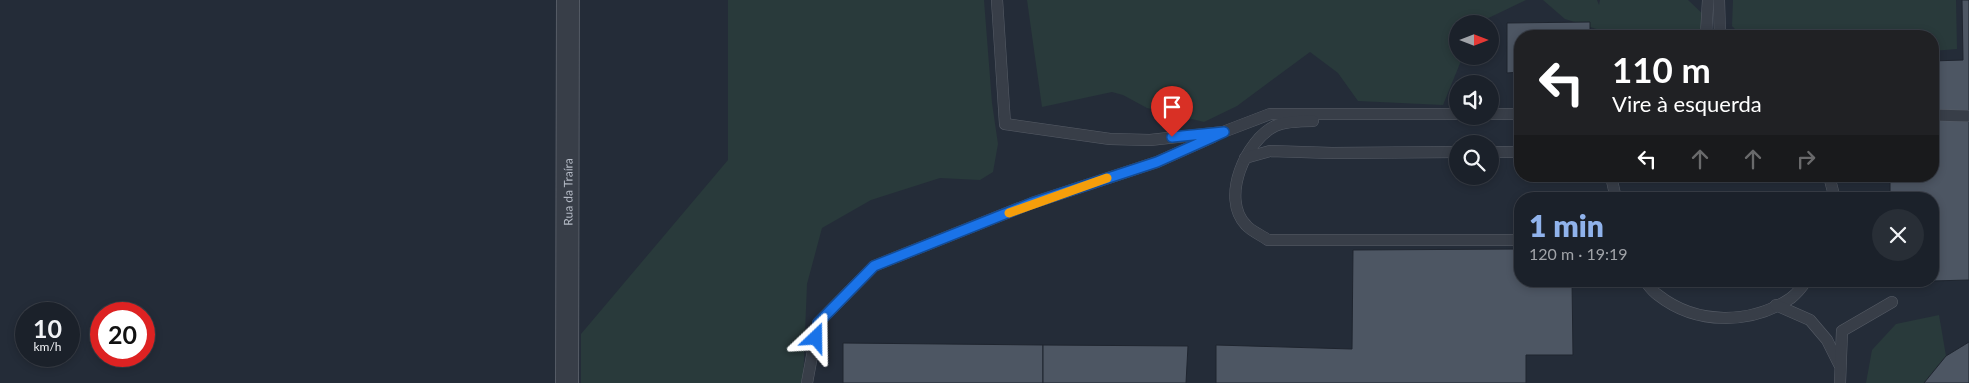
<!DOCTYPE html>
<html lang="pt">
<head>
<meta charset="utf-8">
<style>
  :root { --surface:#1b212a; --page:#282e36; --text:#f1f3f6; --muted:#a0a3a8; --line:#393e47; --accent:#90b3ec }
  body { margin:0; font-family:Lato,sans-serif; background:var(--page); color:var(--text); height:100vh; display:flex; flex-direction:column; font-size:19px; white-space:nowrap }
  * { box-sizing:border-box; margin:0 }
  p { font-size:16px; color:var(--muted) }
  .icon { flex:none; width:28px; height:28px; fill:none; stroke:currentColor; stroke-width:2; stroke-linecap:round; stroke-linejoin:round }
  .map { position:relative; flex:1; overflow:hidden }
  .drawer { position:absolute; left:1514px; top:192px; width:425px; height:95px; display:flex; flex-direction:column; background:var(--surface); border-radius:20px; box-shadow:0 2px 8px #0003,0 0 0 1px var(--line) }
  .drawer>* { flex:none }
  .banner { position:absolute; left:1514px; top:30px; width:425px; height:152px; border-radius:20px; box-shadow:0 2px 8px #0003,0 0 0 1px var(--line); background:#202124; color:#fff; overflow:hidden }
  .needle { width:32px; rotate:90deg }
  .controls { position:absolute; left:1449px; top:15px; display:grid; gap:10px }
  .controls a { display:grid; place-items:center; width:50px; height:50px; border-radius:50%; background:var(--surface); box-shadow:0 2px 8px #0003,0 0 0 1px var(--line); font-size:25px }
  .speed { position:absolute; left:15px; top:302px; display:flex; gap:10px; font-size:25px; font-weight:700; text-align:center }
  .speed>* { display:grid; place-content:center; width:65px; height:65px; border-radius:50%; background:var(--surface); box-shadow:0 2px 8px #0003,0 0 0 1px var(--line); line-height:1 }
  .speed small { font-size:12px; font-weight:400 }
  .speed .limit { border:8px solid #d22; background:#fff; color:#111 }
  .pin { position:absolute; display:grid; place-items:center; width:42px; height:42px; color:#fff; margin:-51px -21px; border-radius:50% 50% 50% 0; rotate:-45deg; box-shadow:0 0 5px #0007 }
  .pin .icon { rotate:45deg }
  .me { position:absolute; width:55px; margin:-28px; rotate:23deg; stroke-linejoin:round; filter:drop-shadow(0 0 4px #0008) }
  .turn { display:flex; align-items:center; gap:18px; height:105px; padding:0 15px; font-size:22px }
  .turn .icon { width:65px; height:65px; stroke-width:2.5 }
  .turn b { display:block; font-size:35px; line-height:42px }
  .lanes { display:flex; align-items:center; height:48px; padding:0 15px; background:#0003; justify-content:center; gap:25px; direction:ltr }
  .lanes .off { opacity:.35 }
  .round { display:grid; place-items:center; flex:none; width:52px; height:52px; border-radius:26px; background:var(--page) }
  .headline { display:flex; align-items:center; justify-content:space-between; height:85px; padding:0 15px }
  h1 { font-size:30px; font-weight:800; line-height:38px; color:var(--accent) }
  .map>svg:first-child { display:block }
  .green { fill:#293a3b }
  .building { fill:#4d5663; stroke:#1f252f }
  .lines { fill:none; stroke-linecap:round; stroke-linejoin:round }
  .lane-casing { stroke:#565c66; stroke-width:12 }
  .street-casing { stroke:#565c66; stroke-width:24 }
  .lane { stroke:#383e48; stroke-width:11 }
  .street { stroke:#383e48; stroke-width:22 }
  .route-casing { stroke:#114b97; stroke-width:12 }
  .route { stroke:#1a73e8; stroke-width:9 }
  .slow { stroke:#f59e0b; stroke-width:9 }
  .labels { text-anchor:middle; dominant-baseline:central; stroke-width:5; stroke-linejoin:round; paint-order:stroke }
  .street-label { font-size:12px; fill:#b3b9c4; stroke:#1d232d }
</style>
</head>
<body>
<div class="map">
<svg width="1969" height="383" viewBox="0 0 1969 383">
  <rect width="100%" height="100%" fill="#242c38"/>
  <!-- green -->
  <g class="green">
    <path d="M728 0H984L992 103 998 144 993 172 980 180 940 178 871 200 822 228 807 284 803 383H581V334L728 160Z"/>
    <path d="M1027 0H1526L1476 24H1458V56H1463L1443 105 1358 101 1338 73 1310 52 1237 106 1204 122 1147 108 1123 95 1112 92 1042 107Z"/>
    <path d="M1543 0H1597L1599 5 1600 0H1688L1707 18 1695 36H1615L1612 34 1565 19Z"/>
    <path d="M1733 0H1956L1957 49 1933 51 1932 36H1742L1732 26Z"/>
    <path d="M1939 315 1946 356 1924 383H1866L1872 350 1896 324Z"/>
  </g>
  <!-- building -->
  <g class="building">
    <path d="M1962 0H1969V280L1932 281V199H1890V176H1932V61L1963 60Z"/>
    <path d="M1590 22V36H1520V72L1507 73V23Z"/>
    <path d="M1520 249V281H1572L1573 355H1526V383H1216V345L1352 349 1353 250Z"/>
    <path d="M1969 342V383H1924L1946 356Z"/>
    <path d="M843 343 1043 345V383H843Z"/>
    <path d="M1043 345 1188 346 1186 383H1043Z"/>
  </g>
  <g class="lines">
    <defs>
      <g id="lane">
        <path d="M997 0 1005 124 1110 139 1150 140 1223 132 1270 114H1458"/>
        <path d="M1719 0 1720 36"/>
        <path d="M1706 36 1708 0"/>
        <path d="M1490 114H1520"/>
        <path d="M1932 115 1969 116"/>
        <path d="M1313 121C1302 121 1286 121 1275 126 1246 140 1220 198 1246 225 1251 231 1261 235 1268 240H1520"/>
        <path d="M1490 152H1520"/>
        <path d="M1245 158 1270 151 1332 153 1458 152"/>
        <path d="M1611 176 1616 199"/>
        <path d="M1829 176 1835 199"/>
        <path d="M1645 281C1649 286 1653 292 1658 295 1696 325 1751 325 1791 298 1796 294 1802 287 1806 281"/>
        <path d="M1776 305 1810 320 1827 340 1839 364"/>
        <path d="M807 383 818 323 874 266 1032 203 1157 162 1213 137"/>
        <path d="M1840 383 1842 331 1892 302"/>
      </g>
      <g id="street">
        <path id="s1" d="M567 383 568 0"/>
      </g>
    </defs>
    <!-- lane casing -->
    <use href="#lane" class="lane-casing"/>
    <!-- street casing -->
    <use href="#street" class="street-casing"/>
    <!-- lane -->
    <use href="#lane" class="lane"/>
    <!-- street -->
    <use href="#street" class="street"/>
  </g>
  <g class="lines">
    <defs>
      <path id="route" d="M816 338 818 323 874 266 1032 203 1157 162 1224 132 1172 137"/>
    </defs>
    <!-- route casing -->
    <use href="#route" class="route-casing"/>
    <!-- route -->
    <use href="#route" class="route"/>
    <!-- slow -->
    <path class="slow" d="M1009 213 1107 178"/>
  </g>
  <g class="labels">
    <!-- street labels -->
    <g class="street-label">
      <text stroke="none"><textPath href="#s1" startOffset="191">Rua da Traíra</textPath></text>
    </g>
  </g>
</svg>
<div class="controls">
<a><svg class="needle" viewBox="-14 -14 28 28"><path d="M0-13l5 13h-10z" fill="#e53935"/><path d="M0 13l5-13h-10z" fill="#a0a3a8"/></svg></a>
<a><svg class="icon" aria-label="sound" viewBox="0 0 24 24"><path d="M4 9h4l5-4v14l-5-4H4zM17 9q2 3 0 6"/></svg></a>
<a><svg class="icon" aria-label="search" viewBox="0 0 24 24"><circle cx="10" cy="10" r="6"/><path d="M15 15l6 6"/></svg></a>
</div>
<div class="speed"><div>10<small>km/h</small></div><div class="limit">20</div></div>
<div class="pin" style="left:1172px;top:137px;background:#d93025"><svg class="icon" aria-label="arrive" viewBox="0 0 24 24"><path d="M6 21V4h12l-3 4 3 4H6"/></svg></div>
<svg class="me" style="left:816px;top:338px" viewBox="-20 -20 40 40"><path d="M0-17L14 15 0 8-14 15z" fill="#1a73e8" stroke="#fff" stroke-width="4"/></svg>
<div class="banner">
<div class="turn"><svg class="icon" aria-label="left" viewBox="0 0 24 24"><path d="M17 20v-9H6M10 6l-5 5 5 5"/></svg><div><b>110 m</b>Vire à esquerda</div></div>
<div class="lanes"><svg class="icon" aria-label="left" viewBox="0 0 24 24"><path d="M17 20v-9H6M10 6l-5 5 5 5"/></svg><svg class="icon off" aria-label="ahead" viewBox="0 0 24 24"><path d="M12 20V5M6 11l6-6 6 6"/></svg><svg class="icon off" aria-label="ahead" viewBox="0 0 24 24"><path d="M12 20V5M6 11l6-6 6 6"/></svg><svg class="icon off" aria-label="right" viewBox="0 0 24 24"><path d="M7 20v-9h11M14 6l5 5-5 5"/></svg></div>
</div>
<section class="drawer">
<div class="headline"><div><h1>1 min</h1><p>120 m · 19:19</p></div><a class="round"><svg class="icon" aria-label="close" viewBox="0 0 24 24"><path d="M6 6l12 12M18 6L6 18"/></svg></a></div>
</section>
</div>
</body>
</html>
